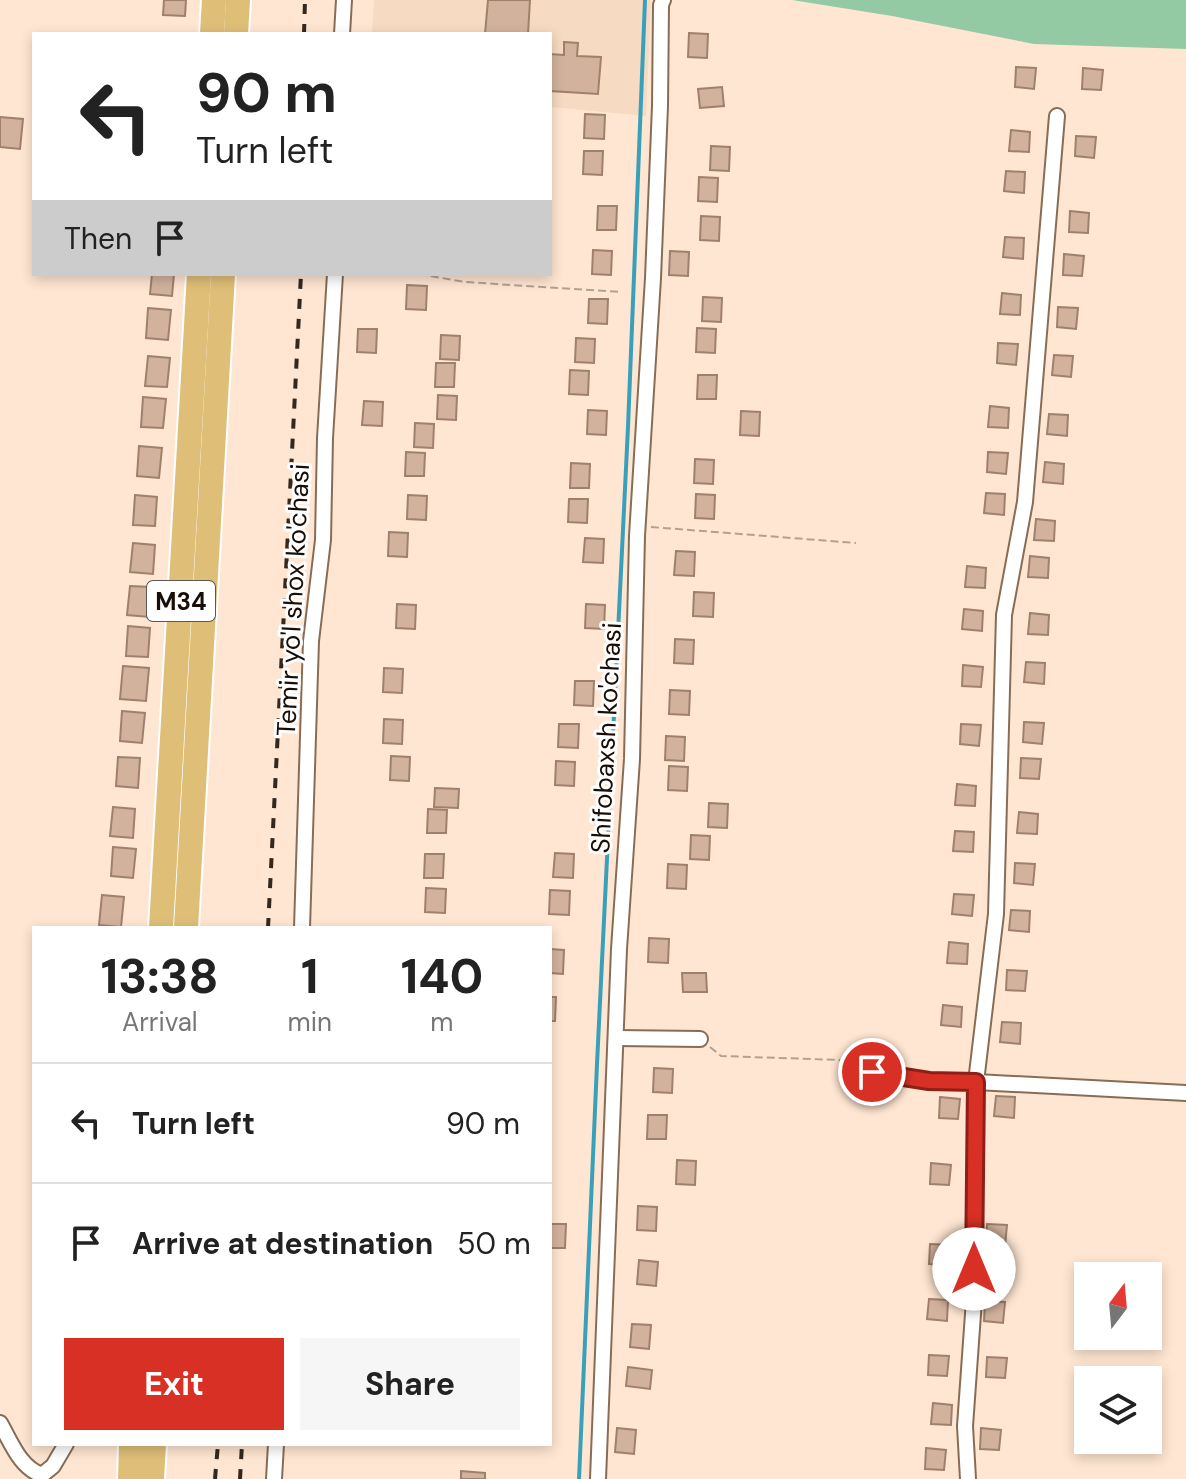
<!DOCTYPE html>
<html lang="en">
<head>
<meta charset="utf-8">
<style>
  :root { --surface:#fff; --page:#f6f6f6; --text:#222; --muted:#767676; --line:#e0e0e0; --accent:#d93025 }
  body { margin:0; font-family:"DM Sans",sans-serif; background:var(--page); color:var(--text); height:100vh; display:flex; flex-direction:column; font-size:30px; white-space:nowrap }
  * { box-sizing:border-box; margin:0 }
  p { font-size:26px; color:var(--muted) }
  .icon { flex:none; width:44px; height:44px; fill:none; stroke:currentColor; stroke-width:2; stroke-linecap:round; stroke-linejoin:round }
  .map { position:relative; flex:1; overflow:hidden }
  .side { position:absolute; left:32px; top:926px; width:520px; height:520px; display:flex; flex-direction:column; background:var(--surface); border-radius:0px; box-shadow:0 4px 12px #0003 }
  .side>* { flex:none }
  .top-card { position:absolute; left:32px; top:32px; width:520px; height:244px; border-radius:0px; box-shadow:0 4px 12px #0003; background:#fff; color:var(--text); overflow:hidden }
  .needle { width:52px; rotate:16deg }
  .tools { position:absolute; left:1074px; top:1262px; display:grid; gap:16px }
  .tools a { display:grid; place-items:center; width:88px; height:88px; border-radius:0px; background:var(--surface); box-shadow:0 4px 12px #0003; font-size:40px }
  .pin { position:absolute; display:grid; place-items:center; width:68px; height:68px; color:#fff; margin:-34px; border:4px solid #fff; border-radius:50%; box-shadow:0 2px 8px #0007 }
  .me { position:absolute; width:88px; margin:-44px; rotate:0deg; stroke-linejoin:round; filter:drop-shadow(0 0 6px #0008) }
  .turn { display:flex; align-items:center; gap:28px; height:168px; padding:0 32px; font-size:36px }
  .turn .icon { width:104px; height:104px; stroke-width:2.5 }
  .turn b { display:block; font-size:56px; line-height:68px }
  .then { display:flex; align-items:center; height:76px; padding:0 32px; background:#0003; gap:16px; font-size:30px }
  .eta { display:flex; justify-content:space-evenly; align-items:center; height:136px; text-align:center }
  .eta b { font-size:48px; font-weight:700; line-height:56px }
  .button { display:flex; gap:16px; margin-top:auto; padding:16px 32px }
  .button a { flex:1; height:92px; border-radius:0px; background:var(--accent); color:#fff; font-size:32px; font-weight:700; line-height:92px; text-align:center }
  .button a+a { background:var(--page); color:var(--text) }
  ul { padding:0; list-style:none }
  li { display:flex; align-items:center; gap:24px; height:120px; padding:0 32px; border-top:2px solid var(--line) }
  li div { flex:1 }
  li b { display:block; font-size:30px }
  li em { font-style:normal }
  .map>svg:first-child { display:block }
  .built { fill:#f6dac1 }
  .green { fill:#94caa3 }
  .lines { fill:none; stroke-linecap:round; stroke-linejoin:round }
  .stream { stroke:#39a0ba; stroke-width:4 }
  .building { fill:#d2b29d; stroke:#9f806d; stroke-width:2 }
  .minor-casing { stroke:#886d56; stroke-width:18 }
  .trunk-casing { stroke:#fff; stroke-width:28 }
  .path { stroke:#b4a090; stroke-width:2; stroke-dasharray:8 4; stroke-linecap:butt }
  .minor { stroke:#fff; stroke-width:14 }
  .trunk { stroke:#dfbf78; stroke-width:24 }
  .rail { stroke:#33271e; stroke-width:4; stroke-dasharray:10 10; stroke-linecap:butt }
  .route-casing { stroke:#8d1f18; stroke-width:20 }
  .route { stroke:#d93025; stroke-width:14 }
  .labels { text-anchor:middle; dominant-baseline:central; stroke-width:6; stroke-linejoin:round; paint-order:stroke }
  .shield { fill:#fff; stroke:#5d5651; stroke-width:2 }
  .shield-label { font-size:24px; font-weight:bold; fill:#180e06 }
  .street-label { font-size:26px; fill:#180e06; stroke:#fff }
</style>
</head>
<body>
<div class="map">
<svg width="1186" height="1479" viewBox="0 0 1186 1479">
  <rect width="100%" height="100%" fill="#ffe6d2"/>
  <!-- built -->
  <path class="built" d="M374 0H651L646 116 550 107V34H372Z"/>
  <!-- green -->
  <path class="green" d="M792 0H1186V49L1034 44 892 16Z"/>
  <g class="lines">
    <!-- stream -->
    <path class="stream" d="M579 1479 597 1064 628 427 645 0"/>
  </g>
  <!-- building -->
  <g class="building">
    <path d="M164 0H186L185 16 163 15Z"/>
    <path d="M488 0H530L528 34H485Z"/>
    <path d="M689 33 708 34 707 58 688 57Z"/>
    <path d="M564 42 578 43 577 56 601 57 598 94 550 91V54L564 55Z"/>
    <path d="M1016 67 1036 68 1034 89 1015 87Z"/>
    <path d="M1083 68 1103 70 1101 90 1082 89Z"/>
    <path d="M722 87 724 106 700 108 698 89Z"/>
    <path d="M585 114 605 115 604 139 584 138Z"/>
    <path d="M0 117 23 119 20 149 0 147Z"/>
    <path d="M1011 130 1030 132 1029 152 1009 151Z"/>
    <path d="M1076 136 1096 137 1094 158 1075 156Z"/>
    <path d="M711 146 730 147 729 171 710 170Z"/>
    <path d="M584 151H603L602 175 583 174Z"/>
    <path d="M1006 171 1025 172 1024 193 1004 191Z"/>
    <path d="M699 177 718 178 717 202 698 201Z"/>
    <path d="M598 206H617L616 230H597Z"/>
    <path d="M1070 211 1089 213 1088 233 1069 232Z"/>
    <path d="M701 216 720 217 719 241 700 240Z"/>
    <path d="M1005 237 1024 238 1023 259 1003 257Z"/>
    <path d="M593 250 612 251 611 275 592 274Z"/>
    <path d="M670 251 689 252 688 276 669 275Z"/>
    <path d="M1064 254 1084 256 1082 276 1063 275Z"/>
    <path d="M152 274H174L172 296 150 294Z"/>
    <path d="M407 285 427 286 426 310 406 309Z"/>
    <path d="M1002 293 1021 295 1020 315 1000 314Z"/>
    <path d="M703 297 722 298 721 322 702 321Z"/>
    <path d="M589 299H608L607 324 588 323Z"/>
    <path d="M1058 307 1078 308 1076 329 1057 327Z"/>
    <path d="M148 308 171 310 168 340 146 338Z"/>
    <path d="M697 328 716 329 715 353 696 352Z"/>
    <path d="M358 329H377L376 353 357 352Z"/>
    <path d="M441 335 460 336 459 360 440 359Z"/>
    <path d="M576 338 595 339 594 363 575 362Z"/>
    <path d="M998 343 1018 344 1016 365 997 363Z"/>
    <path d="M1054 355 1073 356 1071 377 1052 375Z"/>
    <path d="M148 356 170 358 167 387 145 386Z"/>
    <path d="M436 363H455L454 387H435Z"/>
    <path d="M570 370 589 371 588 395 569 394Z"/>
    <path d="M698 375H717L716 399H697Z"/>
    <path d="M438 395 457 396 456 420 437 419Z"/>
    <path d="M143 397 166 399 163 428 141 427Z"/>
    <path d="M364 401 383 402 382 426 362 425Z"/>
    <path d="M990 406 1009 408 1008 428 988 427Z"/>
    <path d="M588 410 607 411 606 435 587 434Z"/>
    <path d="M741 411 760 412 759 436 740 435Z"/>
    <path d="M1049 414 1068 415 1067 436 1047 434Z"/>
    <path d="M415 423 434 424 433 448 414 447Z"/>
    <path d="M139 446 162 448 159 478 137 476Z"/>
    <path d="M406 452 425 453 424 476H405Z"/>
    <path d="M988 452 1008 453 1006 474 987 472Z"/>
    <path d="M695 459 714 460 713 484 694 483Z"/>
    <path d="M1045 462 1064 464 1063 484 1043 482Z"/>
    <path d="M571 463 590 464 589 488H570Z"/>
    <path d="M986 493 1005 494 1004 515 984 513Z"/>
    <path d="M696 494 715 495 714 519 695 518Z"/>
    <path d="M135 495 157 497 155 526 133 525Z"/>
    <path d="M408 495 427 496 426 520 407 519Z"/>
    <path d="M569 499H588L587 523 568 522Z"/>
    <path d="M1036 519 1055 521 1054 541 1034 540Z"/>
    <path d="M389 532 408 533 407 557 388 556Z"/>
    <path d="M585 538 604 539 603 563 583 562Z"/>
    <path d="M133 543 155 545 153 574 130 572Z"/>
    <path d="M676 551 695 552 694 576 674 575Z"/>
    <path d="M1030 556 1049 558 1048 578 1028 577Z"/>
    <path d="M967 566 986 568 985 588 965 587Z"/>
    <path d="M130 586 152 587 150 617 127 615Z"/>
    <path d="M694 592 714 593 713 617 693 616Z"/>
    <path d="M397 604 416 605 415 629 396 628Z"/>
    <path d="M586 604 605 605 604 629 585 628Z"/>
    <path d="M964 609 983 611 982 631 962 629Z"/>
    <path d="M1030 613 1049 615 1048 635 1028 634Z"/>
    <path d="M128 626 150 628 148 657 126 656Z"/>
    <path d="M675 639 694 640 693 664 674 663Z"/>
    <path d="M1026 662 1045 663 1044 684 1024 682Z"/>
    <path d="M963 665 983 667 981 687 962 686Z"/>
    <path d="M123 666 149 668 146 701 120 699Z"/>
    <path d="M384 668 403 669 402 693 383 692Z"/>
    <path d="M575 681H594L593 706 574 705Z"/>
    <path d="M670 690 690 691 689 715 669 714Z"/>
    <path d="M122 711 145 713 142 743 120 741Z"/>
    <path d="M384 719 403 720 402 744 383 743Z"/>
    <path d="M1024 722 1044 723 1042 744 1023 742Z"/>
    <path d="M559 724H579L578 748 558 747Z"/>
    <path d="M961 724 981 725 979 746 960 744Z"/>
    <path d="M666 736 685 737 684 761 665 760Z"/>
    <path d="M391 756 410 757 409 781 390 780Z"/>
    <path d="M118 757 140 758 138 788 116 786Z"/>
    <path d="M1021 758 1041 759 1039 779 1020 778Z"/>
    <path d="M556 761 575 762 574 786 555 785Z"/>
    <path d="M669 766 688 767 687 791 668 790Z"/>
    <path d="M957 784 976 786 975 806 955 805Z"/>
    <path d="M435 788 459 789 458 808 434 807Z"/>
    <path d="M709 803 728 804 727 828 708 827Z"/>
    <path d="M113 807 135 809 133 838 110 836Z"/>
    <path d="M428 809 447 810 446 833H427Z"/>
    <path d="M1019 812 1038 814 1037 834 1017 833Z"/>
    <path d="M955 831 974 832 973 852 953 851Z"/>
    <path d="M691 835 710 836 709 860 690 859Z"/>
    <path d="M113 847 136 849 133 878 111 876Z"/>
    <path d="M555 853 574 854 573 878 553 877Z"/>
    <path d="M425 854H444L443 878H424Z"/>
    <path d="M1015 863 1035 864 1033 885 1014 883Z"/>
    <path d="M668 864 687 865 686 889 667 888Z"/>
    <path d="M426 888 446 889 445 913 425 912Z"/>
    <path d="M550 890 570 891 569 915 549 914Z"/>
    <path d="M954 894 974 895 972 916 952 914Z"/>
    <path d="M102 895 124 897 121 927 99 925Z"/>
    <path d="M1011 910 1030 911 1029 932 1009 930Z"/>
    <path d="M649 938 669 939 668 963 648 962Z"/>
    <path d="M949 942 968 944 967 964 947 963Z"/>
    <path d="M550 949 564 950 563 974 550 973Z"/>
    <path d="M1007 970 1027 971 1025 991 1006 990Z"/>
    <path d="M682 973H706L707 992H683Z"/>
    <path d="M550 997H556L555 1021H550Z"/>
    <path d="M943 1005 962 1007 961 1027 941 1025Z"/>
    <path d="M1002 1022 1021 1023 1020 1044 1000 1042Z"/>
    <path d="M654 1068 673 1069 672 1093 653 1092Z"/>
    <path d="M996 1096 1015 1097 1014 1118 994 1116Z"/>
    <path d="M940 1097 960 1099 958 1119 939 1118Z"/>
    <path d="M648 1115H667L666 1139H647Z"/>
    <path d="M677 1160 696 1161 695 1185 676 1184Z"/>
    <path d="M931 1163 951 1165 949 1185 930 1184Z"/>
    <path d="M638 1206 657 1207 656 1231 637 1230Z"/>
    <path d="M550 1224H566L565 1248H550Z"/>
    <path d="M987 1224 1007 1225 1005 1246 986 1244Z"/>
    <path d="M930 1244 950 1245 948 1265 929 1264Z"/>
    <path d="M639 1260 658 1262 656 1286 637 1284Z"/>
    <path d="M929 1299 948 1300 947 1321 927 1319Z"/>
    <path d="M985 1301 1005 1302 1003 1323 984 1321Z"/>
    <path d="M632 1324 651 1325 649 1349 630 1347Z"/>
    <path d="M929 1355 949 1356 947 1376 928 1375Z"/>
    <path d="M987 1357 1007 1358 1005 1378 986 1377Z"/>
    <path d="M628 1367 652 1370 650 1389 626 1386Z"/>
    <path d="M933 1403 952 1405 951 1425 931 1424Z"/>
    <path d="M617 1428 636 1430 634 1454 615 1452Z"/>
    <path d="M981 1428 1001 1430 999 1450 980 1449Z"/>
    <path d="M926 1448 946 1450 944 1470 925 1469Z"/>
    <path d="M461 1471 485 1473V1479H461Z"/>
  </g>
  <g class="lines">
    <defs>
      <g id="minor">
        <path d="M342 34 344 0"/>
        <path d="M302 928 311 641 323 540 325 438 335 274"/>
        <path d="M616 1038 700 1039"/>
        <path d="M872 1072 929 1081 976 1082 996 914 1004 615 1025 502 1057 116"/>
        <path d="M0 1423C11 1442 20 1468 42 1475L53 1466 66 1444"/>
        <path d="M274 1479 276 1444"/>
        <path d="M598 1479 619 949 632 759 637 536 653 278 660 106 661 5 663 0"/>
        <path d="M968 1479 965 1426 974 1300 976 1082 1186 1093"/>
      </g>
      <g id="trunk">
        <path d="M212 34 214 0"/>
        <path d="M236 34 238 0"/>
        <path d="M161 928 199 274"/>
        <path d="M186 928 223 274"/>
        <path d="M130 1479 131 1444"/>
        <path d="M152 1479 154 1444"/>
      </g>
    </defs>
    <!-- minor casing -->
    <use href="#minor" class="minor-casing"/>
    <!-- trunk casing -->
    <use href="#trunk" class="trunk-casing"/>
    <!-- path -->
    <g class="path">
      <path d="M419 274 465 282 621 292"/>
      <path d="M651 527 856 543"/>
      <path d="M710 1047 721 1056 841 1060 859 1067"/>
    </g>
    <!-- minor -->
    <use href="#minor" class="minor"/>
    <!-- trunk -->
    <use href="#trunk" class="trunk"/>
    <!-- rail -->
    <g class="rail">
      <path d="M304 34 305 0"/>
      <path d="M268 928 301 274"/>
      <path d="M215 1479 218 1444"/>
      <path d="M240 1479 242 1444"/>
    </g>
  </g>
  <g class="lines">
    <defs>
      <path id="route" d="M872 1072 929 1081 976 1082 974 1269"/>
    </defs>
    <!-- route casing -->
    <use href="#route" class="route-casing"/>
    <!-- route -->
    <use href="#route" class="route"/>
  </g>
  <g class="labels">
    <!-- shield labels -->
    <rect class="shield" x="147" y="581" width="68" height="40" rx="6"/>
    <g class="shield-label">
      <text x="181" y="601">M34</text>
    </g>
    <!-- street labels -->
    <g class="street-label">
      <text transform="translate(293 600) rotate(-87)">Temir yo'l shox ko'chasi</text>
      <text transform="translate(606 738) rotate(-87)">Shifobaxsh ko'chasi</text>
    </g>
  </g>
</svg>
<div class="tools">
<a><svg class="needle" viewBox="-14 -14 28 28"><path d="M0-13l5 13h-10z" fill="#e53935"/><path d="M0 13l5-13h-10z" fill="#767676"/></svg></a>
<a><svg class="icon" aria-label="layers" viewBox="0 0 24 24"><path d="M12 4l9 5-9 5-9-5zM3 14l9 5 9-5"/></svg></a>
</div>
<div class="pin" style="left:872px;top:1072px;background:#d93025"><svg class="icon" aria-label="arrive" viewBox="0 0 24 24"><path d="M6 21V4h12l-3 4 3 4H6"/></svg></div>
<svg class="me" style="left:974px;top:1269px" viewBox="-20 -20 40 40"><circle r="19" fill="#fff"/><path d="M0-13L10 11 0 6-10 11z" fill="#d93025"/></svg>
<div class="top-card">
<div class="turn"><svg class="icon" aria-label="left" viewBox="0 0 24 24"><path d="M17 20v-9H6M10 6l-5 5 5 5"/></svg><div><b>90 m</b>Turn left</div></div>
<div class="then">Then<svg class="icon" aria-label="arrive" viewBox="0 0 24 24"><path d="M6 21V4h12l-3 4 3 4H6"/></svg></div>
</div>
<section class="side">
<div class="eta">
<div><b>13:38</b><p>Arrival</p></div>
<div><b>1</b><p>min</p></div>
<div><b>140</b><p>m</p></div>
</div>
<ul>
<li><svg class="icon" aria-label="left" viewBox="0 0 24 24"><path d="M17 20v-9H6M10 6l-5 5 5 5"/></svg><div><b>Turn left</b></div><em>90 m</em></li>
<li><svg class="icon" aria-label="arrive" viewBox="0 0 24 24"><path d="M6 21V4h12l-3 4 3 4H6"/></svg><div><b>Arrive at destination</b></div><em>50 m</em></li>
</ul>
<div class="button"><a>Exit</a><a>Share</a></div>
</section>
</div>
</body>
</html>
